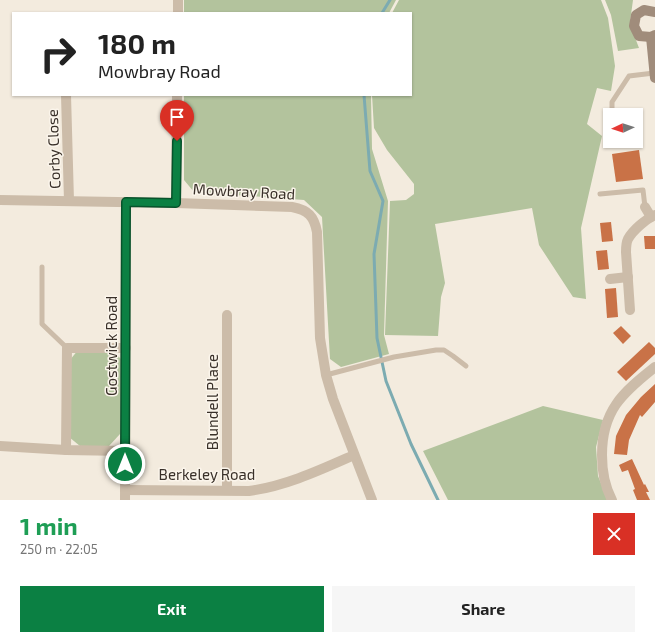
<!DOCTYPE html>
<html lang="en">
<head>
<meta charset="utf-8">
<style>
  :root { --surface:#fff; --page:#f6f6f6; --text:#222; --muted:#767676; --accent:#0b8043 }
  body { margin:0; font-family:"Exo 2",sans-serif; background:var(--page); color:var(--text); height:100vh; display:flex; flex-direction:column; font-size:15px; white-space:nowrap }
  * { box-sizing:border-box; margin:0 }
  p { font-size:13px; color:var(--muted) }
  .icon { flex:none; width:22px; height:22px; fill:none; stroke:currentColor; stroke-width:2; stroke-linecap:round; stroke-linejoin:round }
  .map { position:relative; height:500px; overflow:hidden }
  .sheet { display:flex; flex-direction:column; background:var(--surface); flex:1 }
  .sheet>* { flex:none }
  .hud { position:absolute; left:12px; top:12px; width:400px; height:84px; border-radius:0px; box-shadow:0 1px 3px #0004; background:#fff; color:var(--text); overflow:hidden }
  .needle { width:26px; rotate:266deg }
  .fabs { position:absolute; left:603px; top:108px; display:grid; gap:8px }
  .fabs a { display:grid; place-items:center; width:40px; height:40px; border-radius:0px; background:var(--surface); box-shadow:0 1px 3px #0004; font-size:20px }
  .pin { position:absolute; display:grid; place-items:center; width:34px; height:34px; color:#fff; margin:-41px -17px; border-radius:50% 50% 50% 0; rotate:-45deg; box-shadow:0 0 4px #0007 }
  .pin .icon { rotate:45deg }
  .me { position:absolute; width:44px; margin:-22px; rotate:0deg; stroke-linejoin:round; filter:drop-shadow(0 0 3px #0008) }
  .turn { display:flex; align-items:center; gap:14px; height:84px; padding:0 20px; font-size:18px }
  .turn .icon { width:52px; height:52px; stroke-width:2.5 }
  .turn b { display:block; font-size:28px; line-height:34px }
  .round { display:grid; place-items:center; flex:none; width:42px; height:42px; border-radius:0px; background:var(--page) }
  .head { display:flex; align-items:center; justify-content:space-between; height:68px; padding:0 20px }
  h1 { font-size:24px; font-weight:700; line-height:30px; color:#1e9e55 }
  .primary-button { display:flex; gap:8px; margin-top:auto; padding:8px 20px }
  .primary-button a { flex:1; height:46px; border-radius:0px; background:var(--accent); color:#fff; font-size:16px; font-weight:700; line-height:46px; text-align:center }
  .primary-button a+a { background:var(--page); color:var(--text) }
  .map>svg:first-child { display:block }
  .green { fill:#b3c39d }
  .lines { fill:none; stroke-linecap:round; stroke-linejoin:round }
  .stream { stroke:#7cabb1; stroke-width:3 }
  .building { fill:#c97247 }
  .lane { stroke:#ccbca9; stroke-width:5 }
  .street { stroke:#ccbca9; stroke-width:10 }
  .secondary { stroke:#a08c7b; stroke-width:10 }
  .route-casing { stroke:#07532c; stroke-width:10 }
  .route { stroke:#0b8043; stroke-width:7 }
  .labels { text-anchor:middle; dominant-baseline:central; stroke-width:3; stroke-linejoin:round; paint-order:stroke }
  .street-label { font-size:15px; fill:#393029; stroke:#fbf5eb }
</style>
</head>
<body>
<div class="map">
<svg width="655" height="500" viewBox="0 0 655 500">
  <rect width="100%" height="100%" fill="#f3ebde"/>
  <!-- green -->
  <g class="green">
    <path d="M184 0H396L389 13H184Z"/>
    <path d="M399 0H601L608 18 615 66 611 91 597 88 587 124 602 136 581 228 586 299 573 297 539 245 532 208 435 224 445 283 441 297 438 336 385 335 390 201 406 200 414 194V184L387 150 374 128 372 95H411V13H392Z"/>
    <path d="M605 0H633L630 22 634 35 639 48 618 51 611 15Z"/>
    <path d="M184 95H371L372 149 388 201 384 335 389 354 341 367 330 359 322 217 304 200 194 192 184 180Z"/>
    <path d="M78 350H112L121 359 120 434 109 446H80L69 437 70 360Z"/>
    <path d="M543 406 603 420 596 447 598 476 608 500H448L423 451Z"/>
  </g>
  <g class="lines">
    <!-- stream -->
    <g class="stream">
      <path d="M382 13 390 0"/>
      <path d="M364 95 370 171 383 201 374 254 377 338 386 381 411 444 438 500"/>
    </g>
  </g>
  <!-- building -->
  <g class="building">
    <path d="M639 150 643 179 616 182 612 154Z"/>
    <path d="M611 222 613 241 602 242 600 223Z"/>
    <path d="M644 236H655V249H645Z"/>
    <path d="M607 250 609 269 598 270 596 251Z"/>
    <path d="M616 288 618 317 607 318 605 289Z"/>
    <path d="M621 326 631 336 623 344 613 333Z"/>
    <path d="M649 342 655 348V354L626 381 617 372Z"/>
    <path d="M655 384V402L642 417 640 415 629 440 627 455 614 454 616 436 626 415 641 397Z"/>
    <path d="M632 459 644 485 645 484 649 492H646L650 500H637L633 490 635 489 628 470 622 472 619 465Z"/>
  </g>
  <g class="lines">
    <!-- lane -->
    <g class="lane">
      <path d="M612 115V102L629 76 654 73"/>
      <path d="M613 141V144"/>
      <path d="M600 194 643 190 645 207"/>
      <path d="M42 267V324L67 348"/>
      <path d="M326 375 394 357 436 350H444L453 356 466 366"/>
    </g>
    <!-- street -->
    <g class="street">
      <path d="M178 13V0"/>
      <path d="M66 95 69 201"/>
      <path d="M0 200 176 203 292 207C308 210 314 216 317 232L320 338 326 375 333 399 372 500"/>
      <path d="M176 203 177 95"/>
      <path d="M645 207 651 217"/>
      <path d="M610 279 628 277"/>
      <path d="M630 310 626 252C626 247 626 243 628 239 633 230 646 219 655 215"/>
      <path d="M0 446 66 450 125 451"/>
      <path d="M66 450 67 348H126"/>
      <path d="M125 490 249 491C286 486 320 470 354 455"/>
      <path d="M227 490V315"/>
      <path d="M125 500 126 202"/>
      <path d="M612 500C605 487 602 470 602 455 602 411 622 393 655 367"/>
    </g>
    <!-- secondary -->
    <g class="secondary">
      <path d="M655 12 644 10 636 15 634 26 639 36 651 37 655 35"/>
      <path d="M651 37 655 78"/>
    </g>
  </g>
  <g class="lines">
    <defs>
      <path id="route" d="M125 464 126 202 176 203 177 141"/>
    </defs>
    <!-- route casing -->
    <use href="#route" class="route-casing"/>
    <!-- route -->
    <use href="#route" class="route"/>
  </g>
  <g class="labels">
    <!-- street labels -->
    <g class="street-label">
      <text transform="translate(53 149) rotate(-92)">Corby Close</text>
      <text transform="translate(244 191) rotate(3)">Mowbray Road</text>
      <text transform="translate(111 346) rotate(-90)">Gostwick Road</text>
      <text transform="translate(212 402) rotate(-90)">Blundell Place</text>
      <text x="207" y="474">Berkeley Road</text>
    </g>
  </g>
</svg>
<div class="fabs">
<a><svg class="needle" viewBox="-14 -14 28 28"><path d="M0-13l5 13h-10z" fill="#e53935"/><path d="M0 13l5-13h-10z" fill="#767676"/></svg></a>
</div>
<div class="pin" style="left:177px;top:141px;background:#d93025"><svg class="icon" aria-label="arrive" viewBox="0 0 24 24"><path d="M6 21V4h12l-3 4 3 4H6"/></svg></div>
<svg class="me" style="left:125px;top:464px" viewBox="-20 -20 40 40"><circle r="17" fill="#0b8043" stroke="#fff" stroke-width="3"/><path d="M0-11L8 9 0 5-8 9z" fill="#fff"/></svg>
<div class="hud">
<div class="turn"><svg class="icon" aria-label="right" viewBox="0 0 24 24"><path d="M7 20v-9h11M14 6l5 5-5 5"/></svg><div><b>180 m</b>Mowbray Road</div></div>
</div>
</div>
<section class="sheet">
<div class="head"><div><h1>1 min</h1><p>250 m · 22:05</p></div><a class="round" style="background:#d93025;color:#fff"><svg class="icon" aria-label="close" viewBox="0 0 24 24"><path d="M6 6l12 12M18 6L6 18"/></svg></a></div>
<div class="primary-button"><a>Exit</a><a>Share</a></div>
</section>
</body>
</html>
